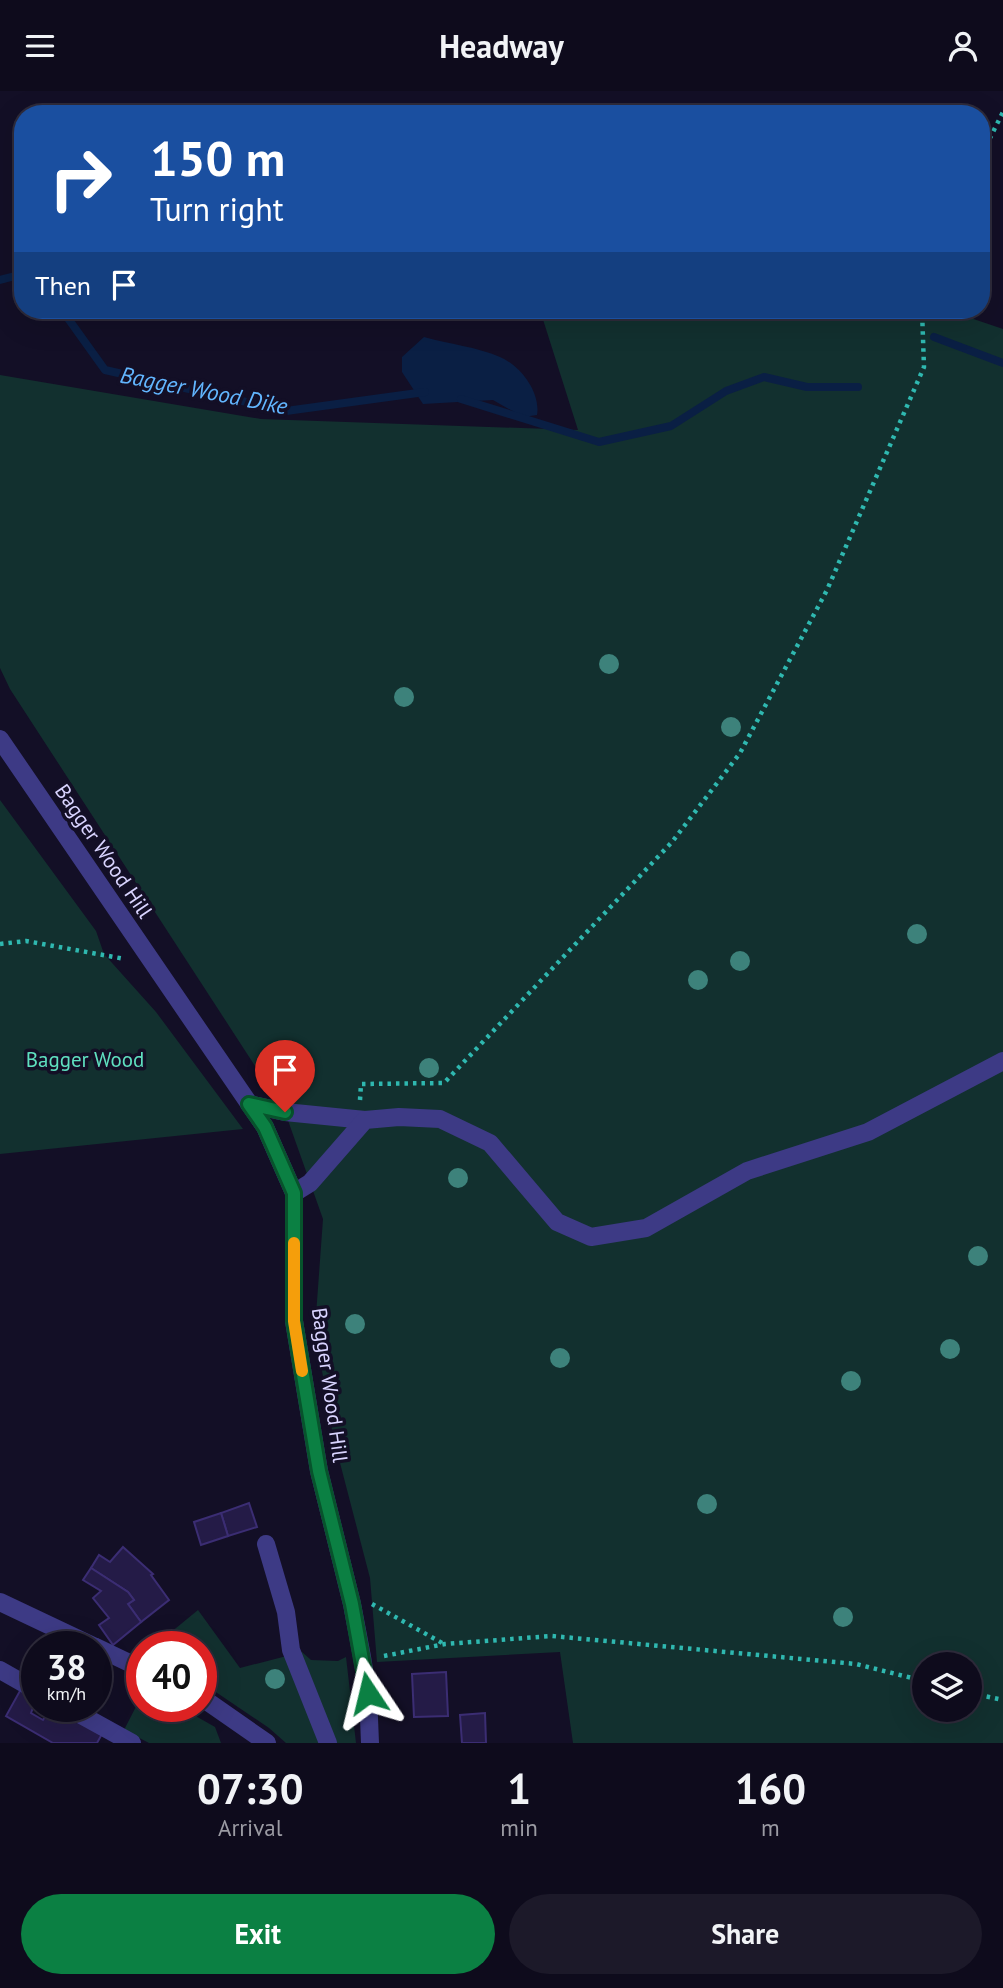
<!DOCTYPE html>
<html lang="en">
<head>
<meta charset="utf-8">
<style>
  :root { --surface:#0e0b1c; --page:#1c1929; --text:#f1f3f6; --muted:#9b9ba3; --line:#2e2b3b; --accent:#0b8043 }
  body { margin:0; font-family:"PT Sans",sans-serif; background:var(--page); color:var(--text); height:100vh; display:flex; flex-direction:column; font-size:26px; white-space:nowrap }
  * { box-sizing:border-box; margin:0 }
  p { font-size:23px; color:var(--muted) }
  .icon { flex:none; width:38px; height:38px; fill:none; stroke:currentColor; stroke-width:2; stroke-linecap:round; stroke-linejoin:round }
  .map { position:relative; height:1652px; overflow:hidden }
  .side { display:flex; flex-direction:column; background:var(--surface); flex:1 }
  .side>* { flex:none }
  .top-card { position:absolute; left:14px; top:14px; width:976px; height:214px; border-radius:28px; box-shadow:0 7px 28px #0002,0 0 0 2px var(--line); background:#1a4fa0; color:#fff; overflow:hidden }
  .fabs { position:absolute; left:912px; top:1561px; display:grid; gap:14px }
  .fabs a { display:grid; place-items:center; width:70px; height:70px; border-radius:50%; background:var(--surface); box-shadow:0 7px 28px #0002,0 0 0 2px var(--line); font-size:35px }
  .speed { position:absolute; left:21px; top:1540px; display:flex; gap:14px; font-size:35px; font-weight:700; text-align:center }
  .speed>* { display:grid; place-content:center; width:91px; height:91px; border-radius:50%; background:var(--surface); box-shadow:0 7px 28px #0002,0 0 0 2px var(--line); line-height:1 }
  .speed small { font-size:18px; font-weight:400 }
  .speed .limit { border:10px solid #d22; background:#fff; color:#111 }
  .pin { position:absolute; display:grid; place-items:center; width:60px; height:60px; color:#fff; margin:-72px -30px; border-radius:50% 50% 50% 0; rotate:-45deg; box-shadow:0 0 7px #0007 }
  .pin .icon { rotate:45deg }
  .me { position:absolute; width:77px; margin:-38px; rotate:350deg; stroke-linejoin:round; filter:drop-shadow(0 0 5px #0008) }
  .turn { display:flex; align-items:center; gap:24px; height:147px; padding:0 21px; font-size:32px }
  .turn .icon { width:91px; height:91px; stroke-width:2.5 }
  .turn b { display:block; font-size:49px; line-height:60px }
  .then { display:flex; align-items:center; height:66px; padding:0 21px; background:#0003; gap:14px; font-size:26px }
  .eta { display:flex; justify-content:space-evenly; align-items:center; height:119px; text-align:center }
  .eta b { font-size:42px; font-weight:600; line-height:49px }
  .action { display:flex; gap:14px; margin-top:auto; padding:14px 21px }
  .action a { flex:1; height:80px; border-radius:42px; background:var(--accent); color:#fff; font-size:28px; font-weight:600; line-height:80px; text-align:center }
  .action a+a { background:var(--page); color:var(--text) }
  header { display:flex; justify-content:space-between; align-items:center; height:91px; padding:0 21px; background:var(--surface); font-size:32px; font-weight:600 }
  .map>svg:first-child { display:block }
  .green { fill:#12302f; fill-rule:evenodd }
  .water { fill:#0a1f44 }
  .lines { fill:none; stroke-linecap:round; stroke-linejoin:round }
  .stream { stroke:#0a1f44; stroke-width:8 }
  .building { fill:#241b47; stroke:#3b2d73; stroke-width:2 }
  .path { stroke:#2fb8b0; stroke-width:4.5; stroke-dasharray:3.5 5; stroke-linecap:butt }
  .minor { stroke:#3d3a85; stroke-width:18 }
  .tree { fill:#3d827b }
  .route-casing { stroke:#07532c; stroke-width:18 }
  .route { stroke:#0b8043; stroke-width:12 }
  .slow { stroke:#f59e0b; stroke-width:12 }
  .labels { text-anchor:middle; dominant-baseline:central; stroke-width:7; stroke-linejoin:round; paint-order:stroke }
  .street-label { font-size:21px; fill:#d9d4ff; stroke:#130f26 }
  .park-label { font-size:21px; fill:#5fe0c0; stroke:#130f26 }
  .water-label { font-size:23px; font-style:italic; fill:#62b6ff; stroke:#130f26 }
</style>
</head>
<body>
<header><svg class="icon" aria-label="menu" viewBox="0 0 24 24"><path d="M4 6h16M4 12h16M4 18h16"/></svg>Headway<svg class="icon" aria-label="person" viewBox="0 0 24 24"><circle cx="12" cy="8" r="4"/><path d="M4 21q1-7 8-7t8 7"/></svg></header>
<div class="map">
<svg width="1003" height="1652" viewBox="0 0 1003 1652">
  <rect width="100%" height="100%" fill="#130f26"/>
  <!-- green -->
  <g class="green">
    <path d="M540 219H947L1003 238V1652H573L560 1561 377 1571 370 1487 333 1345 315 1238 323 1128 285 1021 10 598 0 577V284L261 328 578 339ZM924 1573H970V1619H924Z"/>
    <path d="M0 709 96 840 104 863 156 921 243 1038 0 1063Z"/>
    <path d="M198 1519 240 1577 302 1561 311 1569 338 1570 346 1566 356 1652H286L269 1637 201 1591V1556H153Z"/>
    <path d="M142 1604V1615H178L215 1636 221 1652H149L124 1639Z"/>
  </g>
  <!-- water -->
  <path class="water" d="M424 246C449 253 477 256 500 266 521 275 541 302 537 324L523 326 493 309 423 313 402 281V266Z"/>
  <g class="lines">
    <!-- stream -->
    <g class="stream">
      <path d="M0 189 23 183"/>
      <path d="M62 219 105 279 286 320 425 301"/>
      <path d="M934 246 1003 272"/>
      <path d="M461 308 599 351 671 335 726 300 764 286 807 296H858"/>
    </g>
  </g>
  <!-- building -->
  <g class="building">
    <path d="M249 1412 257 1436 228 1445 221 1422Z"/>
    <path d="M221 1422 228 1445 201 1454 194 1431Z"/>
    <path d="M123 1456 153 1483 151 1484 169 1509 141 1531 128 1513 134 1509 128 1501 91 1477 99 1464 110 1471Z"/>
    <path d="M91 1477 128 1501 134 1509 128 1513 141 1531 113 1554 99 1534 109 1527 93 1507 101 1500 83 1489Z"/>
    <path d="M446 1581 448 1625 414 1626 412 1583Z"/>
    <path d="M21 1598 37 1606 31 1622 43 1629 52 1615 102 1643 97 1652H53L6 1625Z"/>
    <path d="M485 1622 486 1652H462L460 1624Z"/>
  </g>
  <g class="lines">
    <!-- path -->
    <g class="path">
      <path d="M982 63 1003 21"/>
      <path d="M0 853 26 850 125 868"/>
      <path d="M360 1009 361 993 444 992 672 751 740 662 827 499 924 276 922 219"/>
      <path d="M372 1513 444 1553"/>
      <path d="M384 1565 445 1553 552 1545 856 1573 924 1590"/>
      <path d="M970 1602 1003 1609"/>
    </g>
    <!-- minor -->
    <g class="minor">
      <path d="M0 648 265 1036 294 1102V1230L319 1380 352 1513 362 1566 368 1602 370 1652"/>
      <path d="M249 1013 285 1021 365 1029"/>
      <path d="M294 1102 310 1092 365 1029 399 1026 440 1028 490 1052 557 1131 591 1146 646 1137 747 1080 868 1041 1003 970"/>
      <path d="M266 1453 286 1521 291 1559 328 1652"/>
      <path d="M0 1511 95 1556"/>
      <path d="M96 1556 142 1578"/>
      <path d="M0 1579 37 1600"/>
      <path d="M201 1606 267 1652"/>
      <path d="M65 1615 132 1652"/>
    </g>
  </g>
  <!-- trees -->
  <g class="tree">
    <circle cx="609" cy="573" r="10"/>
    <circle cx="404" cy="606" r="10"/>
    <circle cx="731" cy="636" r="10"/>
    <circle cx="917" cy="843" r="10"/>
    <circle cx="740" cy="870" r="10"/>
    <circle cx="698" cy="889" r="10"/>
    <circle cx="429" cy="977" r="10"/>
    <circle cx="458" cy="1087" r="10"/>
    <circle cx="978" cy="1165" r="10"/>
    <circle cx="355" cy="1233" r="10"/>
    <circle cx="950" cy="1258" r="10"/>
    <circle cx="560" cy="1267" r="10"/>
    <circle cx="851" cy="1290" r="10"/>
    <circle cx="707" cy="1413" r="10"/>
    <circle cx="843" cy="1526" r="10"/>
    <circle cx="275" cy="1588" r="10"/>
  </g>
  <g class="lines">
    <defs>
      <path id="route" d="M285 1021 249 1013 265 1036 294 1102V1230L319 1380 352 1513 368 1602"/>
    </defs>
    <!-- route casing -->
    <use href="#route" class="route-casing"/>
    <!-- route -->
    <use href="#route" class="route"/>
    <!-- slow -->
    <path class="slow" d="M294 1152V1230L302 1280"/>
  </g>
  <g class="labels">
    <!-- street labels -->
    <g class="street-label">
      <text transform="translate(104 760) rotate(56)">Bagger Wood Hill</text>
      <text transform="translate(330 1294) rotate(82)">Bagger Wood Hill</text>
    </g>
    <!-- park labels -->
    <g class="park-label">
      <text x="85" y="968">Bagger Wood</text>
    </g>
    <!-- water labels -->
    <g class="water-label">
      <text transform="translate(204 299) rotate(11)">Bagger Wood Dike</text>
    </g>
  </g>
</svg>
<div class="fabs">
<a><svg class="icon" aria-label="layers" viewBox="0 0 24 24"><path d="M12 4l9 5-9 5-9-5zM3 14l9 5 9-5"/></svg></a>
</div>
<div class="speed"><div>38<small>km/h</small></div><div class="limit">40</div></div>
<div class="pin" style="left:285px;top:1021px;background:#d93025"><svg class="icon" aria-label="arrive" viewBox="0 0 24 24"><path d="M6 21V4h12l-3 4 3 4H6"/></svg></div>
<svg class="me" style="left:368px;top:1602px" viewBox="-20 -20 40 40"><path d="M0-17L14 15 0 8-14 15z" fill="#0b8043" stroke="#fff" stroke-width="4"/></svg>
<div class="top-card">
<div class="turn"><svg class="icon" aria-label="right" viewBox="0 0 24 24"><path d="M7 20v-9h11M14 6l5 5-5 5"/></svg><div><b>150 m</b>Turn right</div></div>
<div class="then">Then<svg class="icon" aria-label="arrive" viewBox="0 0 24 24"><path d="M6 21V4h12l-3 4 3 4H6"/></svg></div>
</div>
</div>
<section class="side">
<div class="eta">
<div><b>07:30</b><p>Arrival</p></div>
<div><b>1</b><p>min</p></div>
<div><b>160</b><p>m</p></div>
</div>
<div class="action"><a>Exit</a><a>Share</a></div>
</section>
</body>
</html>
